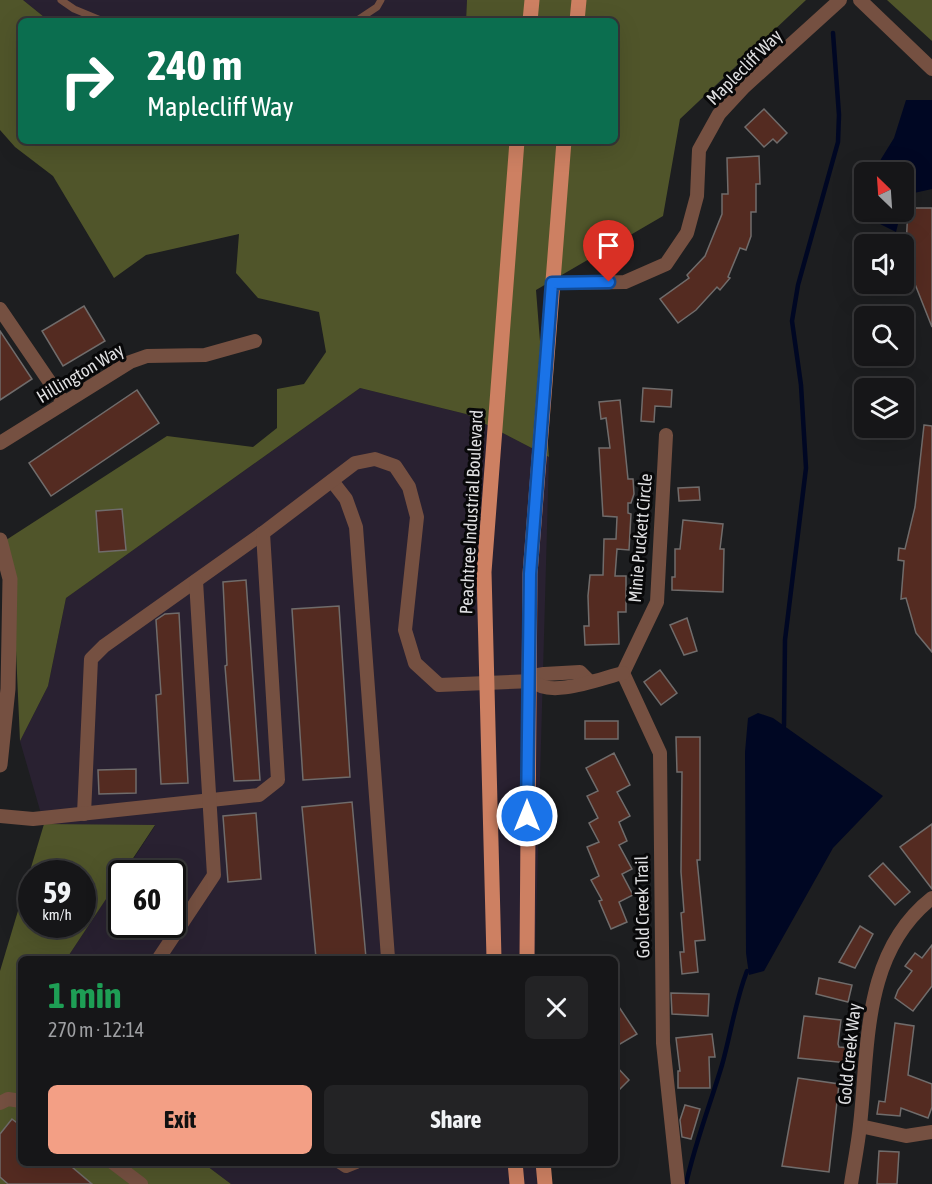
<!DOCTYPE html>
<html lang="en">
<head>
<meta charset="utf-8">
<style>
  :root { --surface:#161618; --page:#232325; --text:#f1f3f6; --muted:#9e9fa2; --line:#353537; --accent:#f39f85 }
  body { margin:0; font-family:"Asap Condensed",sans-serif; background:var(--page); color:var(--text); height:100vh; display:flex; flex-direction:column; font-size:22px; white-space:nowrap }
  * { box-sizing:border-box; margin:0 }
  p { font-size:20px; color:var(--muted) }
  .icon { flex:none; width:33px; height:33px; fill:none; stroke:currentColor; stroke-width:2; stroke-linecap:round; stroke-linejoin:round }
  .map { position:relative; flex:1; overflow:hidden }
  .drawer { position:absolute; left:18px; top:956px; width:600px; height:210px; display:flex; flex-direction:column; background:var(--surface); border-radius:9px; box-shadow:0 6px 24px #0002,0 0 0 2px var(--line) }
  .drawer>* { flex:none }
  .hud { position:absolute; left:18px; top:18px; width:600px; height:126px; border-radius:9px; box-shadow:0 6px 24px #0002,0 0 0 2px var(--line); background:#0b6e4f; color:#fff; overflow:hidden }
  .needle { width:39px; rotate:335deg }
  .tools { position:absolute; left:854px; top:162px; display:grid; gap:12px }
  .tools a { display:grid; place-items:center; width:60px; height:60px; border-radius:9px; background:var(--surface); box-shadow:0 6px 24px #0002,0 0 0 2px var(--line); font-size:30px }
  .speed { position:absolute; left:18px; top:860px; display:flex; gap:12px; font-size:30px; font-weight:700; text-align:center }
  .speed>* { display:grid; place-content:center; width:78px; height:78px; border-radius:50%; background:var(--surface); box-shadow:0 6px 24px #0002,0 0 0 2px var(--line); line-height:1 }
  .speed small { font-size:15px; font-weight:400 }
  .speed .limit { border:3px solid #111; border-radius:9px; background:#fff; color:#111 }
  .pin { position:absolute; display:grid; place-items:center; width:51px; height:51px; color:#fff; margin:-62px -26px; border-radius:50% 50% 50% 0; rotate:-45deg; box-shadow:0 0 6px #0007 }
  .pin .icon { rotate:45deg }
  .me { position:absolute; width:66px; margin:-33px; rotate:0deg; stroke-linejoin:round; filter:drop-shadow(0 0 4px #0008) }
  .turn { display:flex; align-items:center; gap:21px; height:126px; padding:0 30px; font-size:27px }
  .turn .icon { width:78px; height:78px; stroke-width:2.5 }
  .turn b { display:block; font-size:42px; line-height:51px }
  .round { display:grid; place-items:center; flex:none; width:63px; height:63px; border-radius:9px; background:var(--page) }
  .overview { display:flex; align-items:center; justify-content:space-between; height:102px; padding:0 30px }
  h1 { font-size:36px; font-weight:700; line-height:45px; color:#1e9e55 }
  .cta { display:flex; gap:12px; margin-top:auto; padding:12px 30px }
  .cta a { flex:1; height:69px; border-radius:9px; background:var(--accent); color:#111; font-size:24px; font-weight:700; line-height:69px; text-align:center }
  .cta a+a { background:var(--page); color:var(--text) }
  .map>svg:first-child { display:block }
  .commercial { fill:#292131 }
  .forest { fill:#50552a; fill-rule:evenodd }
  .water { fill:#000723 }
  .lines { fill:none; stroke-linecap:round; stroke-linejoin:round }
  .stream { stroke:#000723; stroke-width:4.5 }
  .building { fill:#542b21; stroke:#706c6b; stroke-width:1.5 }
  .service { stroke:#755041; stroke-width:7 }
  .minor { stroke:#755041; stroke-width:14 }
  .tertiary { stroke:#755041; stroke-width:15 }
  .primary { stroke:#cd8062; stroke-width:15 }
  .route-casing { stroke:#114b97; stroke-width:15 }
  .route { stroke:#1a73e8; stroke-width:10 }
  .labels { text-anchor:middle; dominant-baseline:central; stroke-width:6; stroke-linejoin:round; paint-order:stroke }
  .street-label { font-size:18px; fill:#dfdfe1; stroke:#080809 }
</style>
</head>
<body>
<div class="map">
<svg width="932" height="1184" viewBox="0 0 932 1184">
  <rect width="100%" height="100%" fill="#1d1e20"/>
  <!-- commercial -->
  <g class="commercial">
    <path d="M23 0H467L466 21H49Z"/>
    <path d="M360 388 466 414 549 457 535 958H67L121 876 122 924H172V873H124L155 826 44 824 20 741 48 686 66 598Z"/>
    <path d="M203 1163H547L550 1184H231Z"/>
  </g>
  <!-- forest -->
  <g class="forest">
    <path d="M0 0H23L49 21H21V141H615V21H466L467 0H806L680 119 663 216 536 290 549 457 466 414 360 388 66 598 48 686 20 741 12 561 3 542 167 436 253 447 277 428V389L304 384 326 352 319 312 258 298 236 273 239 234 146 255 114 278 53 176 15 147 0 130Z"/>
    <path d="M887 0H932V41Z"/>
    <path d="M44 824 155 825 67 958H21V1162L203 1163 231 1184H0V971ZM32 873H82V924H32Z"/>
  </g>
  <!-- water -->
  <g class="water">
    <path d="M906 100H932V189L905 195 903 202V172H873L894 138Z"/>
    <path d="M864 212H901L896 232 864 216Z"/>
    <path d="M758 713 773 718 883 796 833 848 764 971 749 975 746 953 745 752 748 718Z"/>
  </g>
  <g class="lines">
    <!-- stream -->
    <g class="stream">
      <path d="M784 726 785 640 806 468 801 385 792 321 798 285 838 142 839 115 833 33"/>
      <path d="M686 1184C695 1143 710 1105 722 1065 731 1033 735 1002 747 971"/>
    </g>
  </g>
  <!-- building -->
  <g class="building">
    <path d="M764 109 787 133 777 143 773 139 764 147 745 127Z"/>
    <path d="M759 156 760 184H756V212H751V236L746 250 740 248 728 277 730 278 720 290 717 287 696 310 678 323 660 299 689 278 687 275 705 256 722 214V194H728L727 158Z"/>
    <path d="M908 208H932V327L911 274 906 247Z"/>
    <path d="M84 306 105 341 63 366 42 331Z"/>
    <path d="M0 331 32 379 0 400Z"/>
    <path d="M643 388 672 390 671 407 655 406 654 422 641 421Z"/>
    <path d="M137 390 159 423 51 496 29 463Z"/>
    <path d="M620 400 628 479H633L634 494 631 503H628V513L631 514 629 550 617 549 615 576H626V612H618L619 644 585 645 584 626H589L588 596 590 575H603L604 539H616L617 517 603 516 599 448H610L606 418 601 419 599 402Z"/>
    <path d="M924 425 932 426V652L916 633 906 598 901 599 904 561 898 560 899 548 905 549 915 507Z"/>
    <path d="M699 487 700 500 679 501 678 488Z"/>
    <path d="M122 509 126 550 99 552 96 511Z"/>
    <path d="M683 520 723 524 720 549H724L723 592 672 590V577H675V549H680Z"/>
    <path d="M246 580 260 780 234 781 225 666 227 665 223 582Z"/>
    <path d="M339 606 350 777 303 780 292 609Z"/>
    <path d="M179 613 188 783 161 784 156 695 161 694 156 620 165 614Z"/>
    <path d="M687 618 697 651 684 655 670 625Z"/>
    <path d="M660 670 677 693 661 705 644 682Z"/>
    <rect x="585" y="721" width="33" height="18"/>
    <path d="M676 737H700V860H697L705 940 695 941 698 972 682 974 680 952H684L681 913 684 912 681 872 682 772H677Z"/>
    <path d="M614 753 630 785 617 792 630 816 619 822 627 841 619 845 632 869 622 874 633 895 619 902 627 922 611 929 599 901 602 900 591 880 599 876 587 847 599 842 589 823 598 818 587 796 598 791 586 768Z"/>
    <path d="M136 769V793L99 794 98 770Z"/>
    <path d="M352 802 366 958H316L302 807Z"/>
    <path d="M256 813 261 879 228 882 223 816Z"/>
    <path d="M932 824V889L900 847Z"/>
    <path d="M883 863 910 892 895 905 869 876Z"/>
    <path d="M860 926 873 934 855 968 839 962Z"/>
    <path d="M932 945V986L913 1011 895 998 898 990 912 971 905 966 915 953 922 958Z"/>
    <path d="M819 978 852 985 848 1002 816 994Z"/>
    <path d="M671 993 709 994 708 1016 672 1014Z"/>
    <path d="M615 1001 637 1034 615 1047Z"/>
    <path d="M804 1016 841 1020 838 1044 839 1047 850 1048 848 1063 798 1058Z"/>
    <path d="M895 1023 914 1026 908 1075 932 1084V1107L928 1118 901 1108 900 1116 877 1114 879 1101 885 1102Z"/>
    <path d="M712 1034 715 1057H709L710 1088H678V1071H680L676 1038Z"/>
    <path d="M615 1065 629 1080 615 1094Z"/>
    <path d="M798 1078 839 1084 829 1172 782 1166Z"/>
    <path d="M685 1105 700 1109 691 1139 682 1137 680 1120Z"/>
    <path d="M12 1119 21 1126V1162H66L92 1184H8L0 1177V1134Z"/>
    <path d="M879 1151 899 1152 897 1184H877Z"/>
  </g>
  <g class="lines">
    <!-- service -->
    <g class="service">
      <path d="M61 0 74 9 103 21"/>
      <path d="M356 21 377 7 381 0"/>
    </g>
    <!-- minor -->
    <g class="minor">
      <path d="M860 0 932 69"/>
      <path d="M552 283 625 282 666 264 687 233 697 196 699 150 719 114 744 87 840 0"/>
      <path d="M0 309 64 403"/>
      <path d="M0 443 130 362 147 356 205 355 255 341"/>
      <path d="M332 481 346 499 356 527 388 958"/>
      <path d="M623 673 660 753 663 1043 678 1184"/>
      <path d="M623 673 657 602 666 435"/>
      <path d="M533 681 538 675 544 674 580 672 588 680"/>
      <path d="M84 814 91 659 104 646 263 533 355 463 375 459 395 466 409 487 417 517 405 630 415 663 439 685 533 681C550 699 601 678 623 673"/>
      <path d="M0 816 33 819 259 795 278 780 263 533"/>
      <path d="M159 958 214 875 196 581"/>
      <path d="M0 1103 8 1099 21 1101"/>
      <path d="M860 1126 906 1136 932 1132"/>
      <path d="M112 1162 141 1184"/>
      <path d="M340 1162 346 1166 356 1162"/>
      <path d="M851 1184C854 1164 858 1145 860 1125 869 1045 862 953 932 898"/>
    </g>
    <!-- tertiary -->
    <path class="tertiary" d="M0 540 10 579 8 689 0 765"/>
    <!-- primary -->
    <g class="primary">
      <path d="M530 21 532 0"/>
      <path d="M577 21 579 0"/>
      <path d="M494 958 484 572 517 141"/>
      <path d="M527 958 530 574 564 141"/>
      <path d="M515 1162 517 1184"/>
      <path d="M543 1162 545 1184"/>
    </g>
  </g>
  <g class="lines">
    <defs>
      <path id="route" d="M527 816 530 574 552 283 609 282"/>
    </defs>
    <!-- route casing -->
    <use href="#route" class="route-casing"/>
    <!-- route -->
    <use href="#route" class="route"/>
  </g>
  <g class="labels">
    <!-- street labels -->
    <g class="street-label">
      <text transform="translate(744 67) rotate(-45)">Maplecliff Way</text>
      <text transform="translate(80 373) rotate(-31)">Hillington Way</text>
      <text transform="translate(471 512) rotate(-87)">Peachtree Industrial Boulevard</text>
      <text transform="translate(640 538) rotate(-85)">Minie Puckett Circle</text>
      <text transform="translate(642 907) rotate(-91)">Gold Creek Trail</text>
      <text transform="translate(849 1054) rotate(-84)">Gold Creek Way</text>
    </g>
  </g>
</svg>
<div class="tools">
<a><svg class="needle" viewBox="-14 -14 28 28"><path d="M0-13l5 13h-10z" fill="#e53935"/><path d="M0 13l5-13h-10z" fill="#9e9fa2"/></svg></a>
<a><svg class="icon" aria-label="sound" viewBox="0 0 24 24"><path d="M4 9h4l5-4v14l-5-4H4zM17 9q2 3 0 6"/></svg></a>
<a><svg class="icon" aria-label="search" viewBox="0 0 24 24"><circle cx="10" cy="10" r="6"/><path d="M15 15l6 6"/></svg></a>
<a><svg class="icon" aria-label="layers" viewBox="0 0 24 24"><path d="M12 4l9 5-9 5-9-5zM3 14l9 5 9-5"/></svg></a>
</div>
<div class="speed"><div>59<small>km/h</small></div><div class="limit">60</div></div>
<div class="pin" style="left:609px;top:282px;background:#d93025"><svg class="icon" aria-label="arrive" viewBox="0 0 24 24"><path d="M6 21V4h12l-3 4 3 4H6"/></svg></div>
<svg class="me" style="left:527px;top:816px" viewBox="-20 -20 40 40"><circle r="17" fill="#1a73e8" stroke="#fff" stroke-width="3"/><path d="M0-11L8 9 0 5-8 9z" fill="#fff"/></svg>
<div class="hud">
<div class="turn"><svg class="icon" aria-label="right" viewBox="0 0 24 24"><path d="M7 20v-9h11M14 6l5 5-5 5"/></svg><div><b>240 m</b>Maplecliff Way</div></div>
</div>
<section class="drawer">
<div class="overview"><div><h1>1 min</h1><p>270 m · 12:14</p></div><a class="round"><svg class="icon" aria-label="close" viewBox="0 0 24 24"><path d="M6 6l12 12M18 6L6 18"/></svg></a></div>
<div class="cta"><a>Exit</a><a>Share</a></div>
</section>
</div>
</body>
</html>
